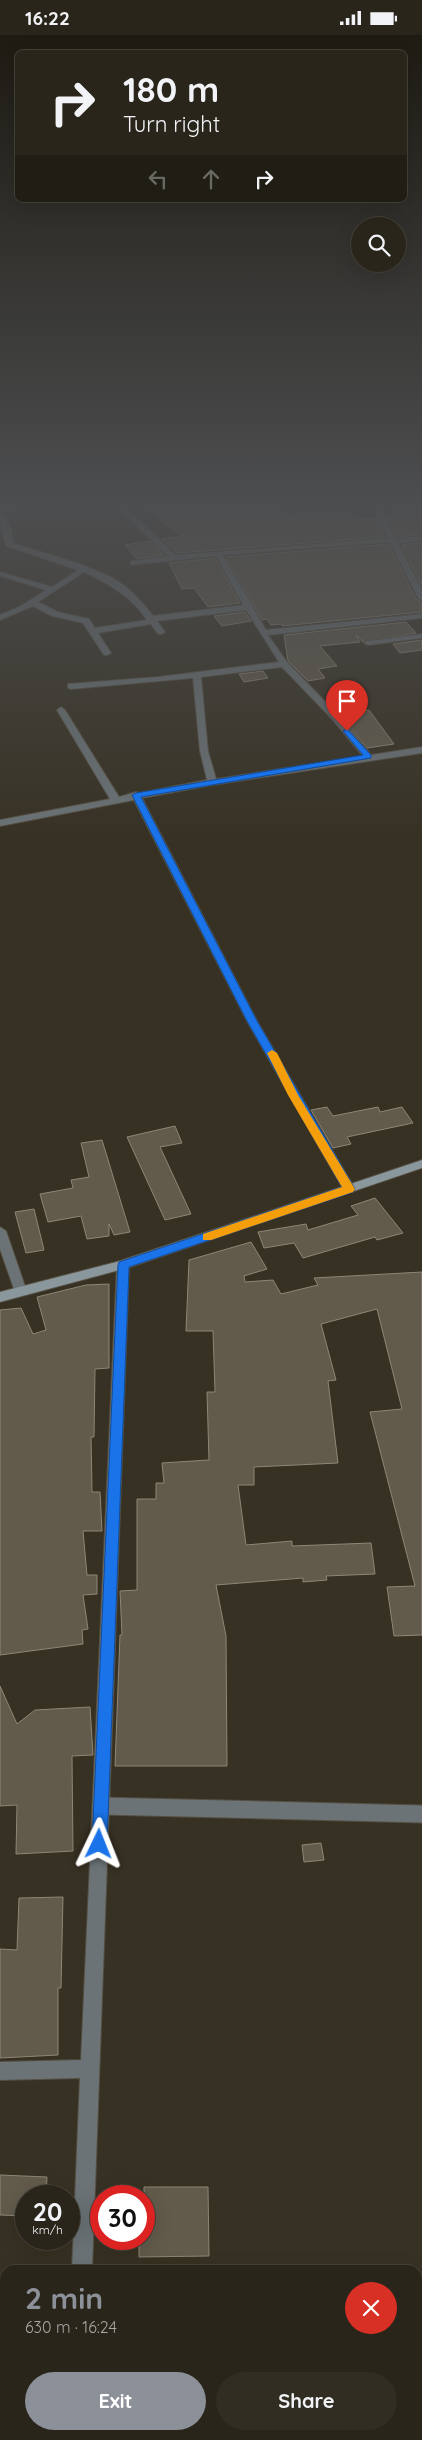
<!DOCTYPE html>
<html lang="en">
<head>
<meta charset="utf-8">
<style>
  :root { --surface:#29251a; --page:#312d23; --text:#f1f3f6; --muted:#a5a5a2; --line:#454239; --accent:#8c9099 }
  body { margin:0; font-family:Quicksand,sans-serif; background:var(--page); color:var(--text); height:100vh; display:flex; flex-direction:column; font-size:19px; white-space:nowrap }
  * { box-sizing:border-box; margin:0 }
  p { font-size:16px; color:var(--muted) }
  .icon { flex:none; width:28px; height:28px; fill:none; stroke:currentColor; stroke-width:2; stroke-linecap:round; stroke-linejoin:round }
  .map { position:relative; flex:1; overflow:hidden }
  .side { position:absolute; left:0px; top:2230px; width:422px; height:175px; display:flex; flex-direction:column; background:var(--surface); border-radius:15px 15px 0 0; box-shadow:0 5px 20px #0002,0 0 0 1px var(--line) }
  .side>* { flex:none }
  .hud { position:absolute; left:15px; top:15px; width:392px; height:152px; border-radius:8px; box-shadow:0 5px 20px #0002,0 0 0 1px var(--line); background:#29251a; color:var(--text); overflow:hidden }
  .tools { position:absolute; left:351px; top:182px; display:grid; gap:10px }
  .tools a { display:grid; place-items:center; width:55px; height:55px; border-radius:50%; background:var(--surface); box-shadow:0 5px 20px #0002,0 0 0 1px var(--line); font-size:25px }
  .speed { position:absolute; left:15px; top:2150px; display:flex; gap:10px; font-size:25px; font-weight:700; text-align:center }
  .speed>* { display:grid; place-content:center; width:65px; height:65px; border-radius:50%; background:var(--surface); box-shadow:0 5px 20px #0002,0 0 0 1px var(--line); line-height:1 }
  .speed small { font-size:12px; font-weight:400 }
  .speed .limit { border:8px solid #d22; background:#fff; color:#111 }
  .pin { position:absolute; display:grid; place-items:center; width:42px; height:42px; color:#fff; margin:-51px -21px; border-radius:50% 50% 50% 0; rotate:-45deg; box-shadow:0 0 5px #0007 }
  .pin .icon { rotate:45deg }
  .me { position:absolute; width:55px; margin:-28px; rotate:2deg; stroke-linejoin:round; filter:drop-shadow(0 0 4px #0008) }
  .turn { display:flex; align-items:center; gap:18px; height:105px; padding:0 25px; font-size:22px }
  .turn .icon { width:65px; height:65px; stroke-width:2.5 }
  .turn b { display:block; font-size:35px; line-height:42px }
  .lanes { display:flex; align-items:center; height:48px; padding:0 25px; background:#0003; justify-content:center; gap:25px; direction:ltr }
  .lanes .off { opacity:.35 }
  .round { display:grid; place-items:center; flex:none; width:52px; height:52px; border-radius:26px; background:var(--page) }
  .head { display:flex; align-items:center; justify-content:space-between; height:85px; padding:0 25px }
  h1 { font-size:30px; font-weight:700; line-height:38px; color:var(--accent) }
  .button { display:flex; gap:10px; margin-top:auto; padding:10px 25px }
  .button a { flex:1; height:58px; border-radius:30px; background:var(--accent); color:#fff; font-size:20px; font-weight:700; line-height:58px; text-align:center }
  .button a+a { background:var(--page); color:var(--text) }
  .status { display:flex; justify-content:space-between; align-items:center; height:35px; padding:0 25px; background:var(--surface); direction:ltr }
  .status svg { height:14px; fill:currentColor }
  .map>svg:first-child { display:block }
  .building { fill:#625b4c; stroke:#8e8676 }
  .lines { fill:none; stroke-linecap:round; stroke-linejoin:round }
  .service-casing { stroke:#554f42; stroke-width:19 }
  .minor-casing { stroke:#554f42; stroke-width:2 }
  .tertiary-casing { stroke:#554f42; stroke-width:2 }
  .secondary-casing { stroke:#554f42; stroke-width:2 }
  .service { stroke:#6b7376; stroke-width:17 }
  .minor { fill:#6b7376; fill-rule:evenodd }
  .tertiary { fill:#6b7376; fill-rule:evenodd }
  .secondary { fill:#8a979c; fill-rule:evenodd }
  .route { fill:#1a73e8; stroke:#114b97 }
  .slow { fill:#f59e0b }
</style>
</head>
<body>
<div class="status"><b>16:22</b><svg viewBox="0 0 49 12"><path d="M0 12V9h3v3zM5 12V6h3v6zM10 12V3h3v9zM15 12V0h3v12zM26 1h20v11H26zM47 4h2v5h-2z"/></svg></div>
<div class="map">
<svg width="422" height="2405" viewBox="0 0 422 2405">
  <rect width="100%" height="100%" fill="#373123"/>
  <!-- building -->
  <g class="building">
    <path d="M143 471H277L282 481 349 475 356 485 376 483 385 502 177 518 162 504 182 501Z"/>
    <path d="M389 471 422 472V499L397 502 387 482 396 481Z"/>
    <path d="M150 506 164 520 137 524 125 510Z"/>
    <path d="M422 507V551L401 510Z"/>
    <path d="M389 509 416 564 422 567V577L282 591V589L271 590 267 584 262 585 226 522Z"/>
    <path d="M215 523 240 568 208 572 194 553 182 554 169 528Z"/>
    <path d="M245 577 251 586 222 591 214 581Z"/>
    <path d="M406 587 416 598 363 607 356 600 360 607 320 611 337 631 318 634 325 643 308 646 288 626 284 600Z"/>
    <path d="M422 605V615L400 618 393 609Z"/>
    <path d="M263 636 268 643 244 647 239 639Z"/>
    <path d="M369 675 394 709 367 713 339 679Z"/>
    <path d="M327 1072 333 1081 378 1072 380 1077 402 1072 413 1088 347 1102 351 1109 333 1113 311 1075Z"/>
    <path d="M175 1091 182 1108 160 1112 191 1179 165 1185 127 1102Z"/>
    <path d="M102 1105 130 1197 114 1200 109 1189V1201L87 1204 81 1181 48 1187 40 1159 73 1153 71 1145 89 1142 81 1108Z"/>
    <path d="M375 1163 403 1198 377 1205 375 1202 303 1223 294 1208 264 1213 258 1197 306 1189 308 1195 358 1180 351 1171Z"/>
    <path d="M34 1174 44 1215 26 1218 15 1177Z"/>
    <path d="M251 1207 267 1234 244 1241 245 1247 273 1245 281 1259 318 1250 314 1243 422 1237V1600L394 1601 387 1552 415 1551 370 1377 402 1374 377 1274 321 1289 336 1345 328 1346 338 1428 254 1432V1450H238L246 1510 292 1506V1511L371 1508 375 1539 326 1541 327 1545 303 1547V1543L216 1550 226 1601 227 1731H115L120 1600H122L120 1556 137 1555V1464H156V1448H164L162 1428 209 1425 207 1357H215L213 1296H186L189 1225Z"/>
    <path d="M109 1249V1333L95 1334 94 1402H91L92 1457H100L102 1496H83L87 1540H97V1559L83 1560 88 1594 82 1595 83 1609 0 1620V1275L21 1273 33 1299 46 1295 37 1262 86 1250Z"/>
    <path d="M0 1651 17 1689 35 1675 90 1672 93 1720 72 1721 73 1816 16 1819 17 1770 0 1771Z"/>
    <path d="M321 1808 324 1825 304 1827 302 1810Z"/>
    <path d="M63 1862 61 1953H58V2020L0 2023V1914L17 1915 19 1863Z"/>
    <path d="M0 2140 47 2142 46 2161H26V2181L0 2180Z"/>
    <path d="M144 2152H208L209 2221 139 2222V2204H144Z"/>
  </g>
  <g class="lines">
    <defs>
      <path id="service" d="M101 1771 422 1779"/>
      <g id="minor">
        <path d="M8 471H25L0 477V473Z"/>
        <path d="M116 471H124L176 520 393 503 396 504 422 501V505L394 509 391 507 223 520 266 595 422 579V583L268 600 287 627 339 681 371 720 422 712V718L212 750 142 763 257 986 355 1154 353 1157H345L247 986 134 765 0 791V785L110 764 57 675 61 672 65 675 119 762 136 757 139 758 207 745 200 716 193 643 71 654 68 653V649L158 642 279 627 246 575 157 586 165 597 161 599H158L151 589 98 598 111 618 107 620H104L83 588 52 581 33 571 0 585V580L21 571 46 555 0 541V537L52 552 78 535 6 511C3 501 0 489 0 480H3L11 494 13 508C45 519 93 530 121 548 133 557 145 570 153 581L243 570 216 521 131 530V526H134L168 521ZM84 537C109 549 131 561 147 585L95 593 89 584 58 577 38 567ZM282 632 333 685 363 721 216 744 208 716 201 642Z"/>
        <path d="M422 599V603L368 610 364 608 368 606Z"/>
        <path d="M0 1192 6 1196 27 1257 26 1260H16L15 1257 0 1214Z"/>
        <path d="M123 1226 129 1230 92 2235H72L80 2043 0 2045V2027L81 2025 117 1230Z"/>
        <rect x="64" y="2400" width="22" height="5"/>
      </g>
      <path id="tertiary" d="M372 471H379L422 555V565L418 563Z"/>
      <path id="secondary" d="M422 1125V1133L127 1233 0 1267V1257L120 1226Z"/>
    </defs>
    <!-- service casing -->
    <use href="#service" class="service-casing"/>
    <!-- minor casing -->
    <use href="#minor" class="minor-casing"/>
    <!-- tertiary casing -->
    <use href="#tertiary" class="tertiary-casing"/>
    <!-- secondary casing -->
    <use href="#secondary" class="secondary-casing"/>
    <!-- service -->
    <use href="#service" class="service"/>
    <!-- minor -->
    <use href="#minor" class="minor"/>
    <!-- tertiary -->
    <use href="#tertiary" class="tertiary"/>
    <!-- secondary -->
    <use href="#secondary" class="secondary"/>
  </g>
  <!-- sky -->
  <linearGradient id="sky" x2="0" y2="1"><stop stop-color="#1e1b13"/><stop offset="0.58" stop-color="#4d4e50"/><stop offset="1" stop-color="#4d4e50" stop-opacity="0"/></linearGradient>
  <rect width="422" height="808" fill="url(#sky)"/>
  <!-- route -->
  <path class="route" d="M347 694 371 720V723L141 762 257 986 355 1154 353 1157 129 1232 107 1809 105 1814 99 1816 94 1814 92 1809 118 1230 119 1227 342 1152 247 986 132 760 136 758 363 720 343 696Z"/>
  <!-- slow -->
  <path class="slow" d="M272 1015 277 1018 298 1060 355 1154 353 1157 211 1205H203V1199L342 1152 288 1060 267 1018Z"/>
</svg>
<div class="tools">
<a><svg class="icon" aria-label="search" viewBox="0 0 24 24"><circle cx="10" cy="10" r="6"/><path d="M15 15l6 6"/></svg></a>
</div>
<div class="speed"><div>20<small>km/h</small></div><div class="limit">30</div></div>
<div class="pin" style="left:347px;top:696px;background:#d93025"><svg class="icon" aria-label="arrive" viewBox="0 0 24 24"><path d="M6 21V4h12l-3 4 3 4H6"/></svg></div>
<svg class="me" style="left:99px;top:1809px" viewBox="-20 -20 40 40"><path d="M0-17L14 15 0 8-14 15z" fill="#1a73e8" stroke="#fff" stroke-width="4"/></svg>
<div class="hud">
<div class="turn"><svg class="icon" aria-label="right" viewBox="0 0 24 24"><path d="M7 20v-9h11M14 6l5 5-5 5"/></svg><div><b>180 m</b>Turn right</div></div>
<div class="lanes"><svg class="icon off" aria-label="left" viewBox="0 0 24 24"><path d="M17 20v-9H6M10 6l-5 5 5 5"/></svg><svg class="icon off" aria-label="ahead" viewBox="0 0 24 24"><path d="M12 20V5M6 11l6-6 6 6"/></svg><svg class="icon" aria-label="right" viewBox="0 0 24 24"><path d="M7 20v-9h11M14 6l5 5-5 5"/></svg></div>
</div>
<section class="side">
<div class="head"><div><h1>2 min</h1><p>630 m · 16:24</p></div><a class="round" style="background:#d93025;color:#fff"><svg class="icon" aria-label="close" viewBox="0 0 24 24"><path d="M6 6l12 12M18 6L6 18"/></svg></a></div>
<div class="button"><a>Exit</a><a>Share</a></div>
</section>
</div>
</body>
</html>
